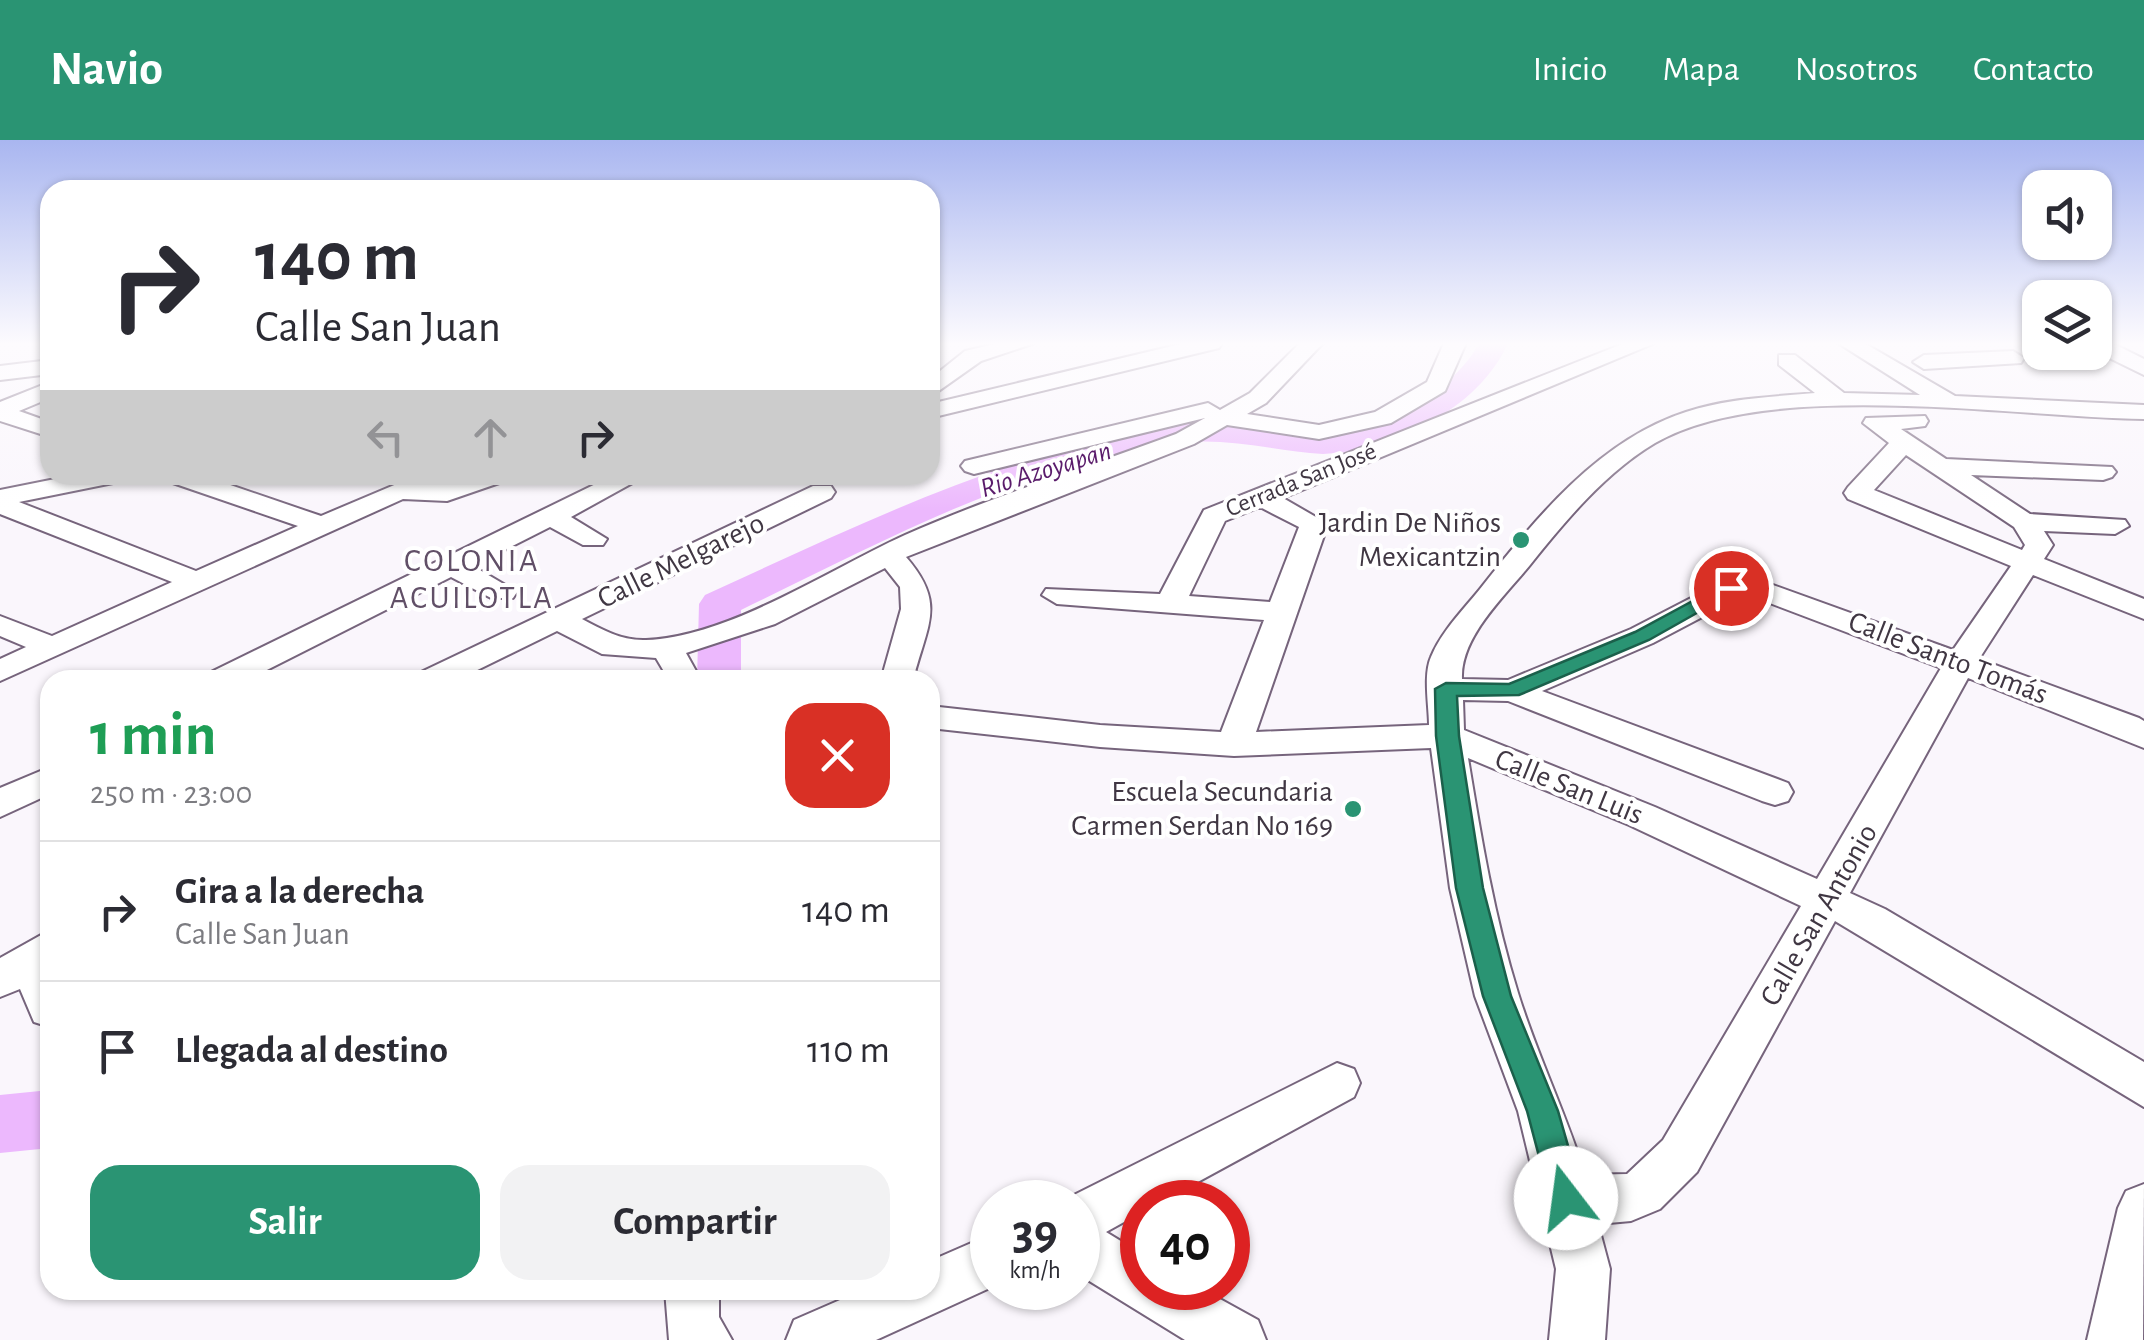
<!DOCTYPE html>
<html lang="es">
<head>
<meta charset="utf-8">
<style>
  :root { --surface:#fff; --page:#f2f2f3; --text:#2b2b33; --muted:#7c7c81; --line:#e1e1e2; --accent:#2a9473 }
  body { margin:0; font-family:"Alegreya Sans",sans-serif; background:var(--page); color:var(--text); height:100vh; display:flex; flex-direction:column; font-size:38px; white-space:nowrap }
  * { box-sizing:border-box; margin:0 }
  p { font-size:32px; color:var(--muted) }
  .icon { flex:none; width:55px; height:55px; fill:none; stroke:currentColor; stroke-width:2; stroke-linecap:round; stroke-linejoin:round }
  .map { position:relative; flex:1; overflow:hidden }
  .side { position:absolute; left:40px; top:530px; width:900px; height:630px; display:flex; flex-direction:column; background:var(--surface); border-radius:30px; box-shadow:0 2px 8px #0004 }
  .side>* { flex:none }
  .guide { position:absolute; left:40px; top:40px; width:900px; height:305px; border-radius:30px; box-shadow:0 2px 8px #0004; background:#fff; color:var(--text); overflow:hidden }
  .tools { position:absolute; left:2022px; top:30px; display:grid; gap:20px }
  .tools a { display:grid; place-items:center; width:90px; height:90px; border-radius:20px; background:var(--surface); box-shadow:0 2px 8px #0004; font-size:50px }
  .speed { position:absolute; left:970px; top:1040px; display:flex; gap:20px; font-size:50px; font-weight:700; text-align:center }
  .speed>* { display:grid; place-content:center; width:130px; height:130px; border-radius:50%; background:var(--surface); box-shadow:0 2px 8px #0004; line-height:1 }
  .speed small { font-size:25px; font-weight:400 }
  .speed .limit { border:15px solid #d22; background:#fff; color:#111 }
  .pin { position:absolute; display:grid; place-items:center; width:85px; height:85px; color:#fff; margin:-42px; border:5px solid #fff; border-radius:50%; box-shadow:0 2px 10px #0007 }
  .me { position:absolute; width:110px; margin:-55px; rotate:345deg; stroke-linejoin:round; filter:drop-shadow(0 0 8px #0008) }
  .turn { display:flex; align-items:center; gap:35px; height:210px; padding:0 50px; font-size:45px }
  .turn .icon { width:130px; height:130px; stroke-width:2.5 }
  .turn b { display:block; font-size:70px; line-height:85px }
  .lanes { display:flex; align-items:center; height:95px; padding:0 50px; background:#0003; justify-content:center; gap:50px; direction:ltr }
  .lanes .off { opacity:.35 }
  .round { display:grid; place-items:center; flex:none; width:105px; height:105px; border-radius:30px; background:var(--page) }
  .summary { display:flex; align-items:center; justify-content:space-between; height:170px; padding:0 50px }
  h1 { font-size:60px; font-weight:600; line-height:75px; color:#1e9e55 }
  .primary-button { display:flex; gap:20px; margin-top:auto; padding:20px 50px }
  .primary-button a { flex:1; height:115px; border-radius:30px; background:var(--accent); color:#fff; font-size:40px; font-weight:600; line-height:115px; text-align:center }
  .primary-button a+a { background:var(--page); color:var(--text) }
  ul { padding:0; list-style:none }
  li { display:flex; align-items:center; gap:30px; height:140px; padding:0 50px; border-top:2px solid var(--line) }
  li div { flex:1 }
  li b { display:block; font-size:38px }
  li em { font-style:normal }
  header { display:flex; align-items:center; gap:60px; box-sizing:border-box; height:140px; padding:0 50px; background:var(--accent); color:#fff }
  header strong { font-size:48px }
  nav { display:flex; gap:55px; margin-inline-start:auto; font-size:35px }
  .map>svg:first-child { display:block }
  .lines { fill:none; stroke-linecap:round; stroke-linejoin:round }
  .river { fill:#ecb8fd; fill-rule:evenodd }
  .minor-casing { stroke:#76647c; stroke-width:4 }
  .minor { fill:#fff; fill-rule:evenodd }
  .route { fill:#2a9473; stroke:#1b604b; stroke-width:2.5 }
  .poi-dot { fill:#2a9473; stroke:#fff; stroke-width:4 }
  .labels { text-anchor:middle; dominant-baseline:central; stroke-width:8; stroke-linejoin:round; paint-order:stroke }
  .far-street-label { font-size:25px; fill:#403743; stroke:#fff }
  .far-water-label { font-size:28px; font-style:italic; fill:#5a1c6b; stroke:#fff }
  .poi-label { font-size:30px; fill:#403743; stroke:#fff; text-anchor:end }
  .street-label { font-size:30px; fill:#403743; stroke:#fff }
  .neighbourhood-label { font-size:32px; letter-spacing:2.5px; fill:#614f67; stroke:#fff }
</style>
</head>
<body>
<header>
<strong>Navio</strong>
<nav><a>Inicio</a><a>Mapa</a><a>Nosotros</a><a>Contacto</a></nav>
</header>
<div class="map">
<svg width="2144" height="1200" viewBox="0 0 2144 1200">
  <rect width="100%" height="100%" fill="#faf6fc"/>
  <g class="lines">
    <!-- river -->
    <g class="river">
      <path d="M1479 203H1508C1479 269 1392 311 1323 314 1276 311 1226 297 1179 303 1024 323 880 403 741 470V540H697L699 464 705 455C856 386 1004 313 1168 285 1228 275 1302 308 1357 289 1401 275 1458 245 1479 203Z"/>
      <path d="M50 950V1008L0 1013V955Z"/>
    </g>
    <defs>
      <g id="minor">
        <path d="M999 203H1035L981 221 930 257V239L965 211Z"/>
        <path d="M1185 203H1222L1219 208 930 278V264Z"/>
        <path d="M1300 203H1323L1266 263 1247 274 1319 285 1375 272 1427 242 1444 203H1466L1445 251 1391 283 1319 299 1227 285 1194 304 906 417C947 464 927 484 913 540H881L901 469 900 447 885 428 775 484 686 513 701 540H669L656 518 602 514 557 491 457 540H415L419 533 813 346H831L835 352 831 358 582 479C603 490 622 501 646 500 729 497 830 429 905 395 993 356 1087 327 1176 294L1205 278 974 334 965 331 961 326 965 321 1208 263 1220 270 1250 253Z"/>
        <path d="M1625 203H1655L1283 358 1328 384 1256 592 1429 585C1429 566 1423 535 1431 517 1441 492 1463 470 1480 449 1535 379 1599 300 1686 272 1728 258 1772 257 1815 253L1779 225V215H1795L1844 253 1920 255 1838 203H1864L1955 256 2144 265V279C2011 277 1769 237 1655 303 1606 332 1565 381 1530 425 1505 456 1460 497 1462 539L1508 540 1631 489 1720 443 1748 436 1953 510 2011 426 1848 359 1844 353 1848 347 1889 303 1863 283 1866 278 1925 276 1928 281 1925 286 1901 289 1946 319 2112 327 2116 332 2112 337 2103 340 1971 335 2030 374 2125 380 2129 386 2115 394 2044 391 2053 405 2044 419 2144 459V479L2033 435 1979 519 2139 578 2144 581V608L1968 538 1850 753 1885 769 2144 922V967L1835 781 1697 1032 1660 1069 1631 1081 1598 1084 1610 1129 1605 1200H1549L1556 1129 1518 971 1475 856 1450 748 1431 608 1234 616 1100 607 930 588V566L1100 585 1221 592 1264 480 1057 464 1042 455 1046 449 1160 454 1204 370ZM1906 315 2014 387 2025 405 2022 410 1874 350ZM1260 367 1299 387 1270 462 1189 456 1225 381ZM1746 454 1941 528 1817 739 1655 667 1464 590 1463 560 1508 561 1762 661 1775 665 1788 661 1793 652 1788 643 1542 551 1653 503ZM1468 618 1629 685 1801 766 1663 1000 1627 1034 1585 1035C1566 973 1537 915 1518 853 1494 776 1481 697 1468 618Z"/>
        <path d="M2095 203H2112L2144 219V235L2095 211Z"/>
        <path d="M2013 211 2024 218 2021 223 1924 229 1913 222 1924 215Z"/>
        <path d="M50 220V234L0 240V226Z"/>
        <path d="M50 242V258L19 271 50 282V297L0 281V262Z"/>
        <path d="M75 335H127L123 341 19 362 196 431 298 386 167 341 163 335H201L321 376 399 343 444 345 472 335H509L505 341 447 361 403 359 0 541V519L26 507 0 496V476L52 496 172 442 0 374V350Z"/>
        <path d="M614 335H647L571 377 607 399 603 405H583L550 387 473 426 517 452 513 458H491L451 437 247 540H205L209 533Z"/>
        <path d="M50 627V654L0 677V648Z"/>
        <path d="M50 790V887L34 882 20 849 0 857V818Z"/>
        <path d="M1337 923 1354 929 1360 943 1354 957 1161 1062H1142V1072L1106 1092 1142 1114V1148H1200L1258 1180 1266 1200H1185L1078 1134V1062H1060Z"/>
        <path d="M2144 1044 2143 1200H2087L2118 1068 2126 1051Z"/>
        <path d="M992 1094V1147L876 1200H786L794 1180 863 1150H930V1121Z"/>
        <path d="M665 1150H719V1177L732 1200H669Z"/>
      </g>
    </defs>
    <!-- minor casing -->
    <use href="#minor" class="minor-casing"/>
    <!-- minor -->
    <use href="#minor" class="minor"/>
  </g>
  <!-- sky -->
  <linearGradient id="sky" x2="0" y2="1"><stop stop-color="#a9b6f0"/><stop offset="0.55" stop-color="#fdfbfe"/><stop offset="1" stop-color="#fdfbfe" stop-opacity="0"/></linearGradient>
  <rect width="2144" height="371" fill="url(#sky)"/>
  <!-- route -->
  <path class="route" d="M1724 444 1741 448 1649 500 1519 555 1457 556 1459 596 1483 748 1511 856 1558 971 1583 1058 1578 1069 1566 1074 1555 1069 1550 1058 1527 971 1483 856 1456 748 1436 596 1435 549 1446 543 1509 544 1635 492Z"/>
  <!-- markers -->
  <g class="poi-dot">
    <circle cx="1521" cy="400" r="10"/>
    <circle cx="1353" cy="669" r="10"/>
  </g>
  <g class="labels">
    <!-- far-street labels -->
    <g class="far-street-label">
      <text transform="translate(1301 340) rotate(-22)">Cerrada San José</text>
    </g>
    <!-- far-water labels -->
    <g class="far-water-label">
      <text transform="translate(1046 330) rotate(-17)">Rio Azoyapan</text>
    </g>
    <!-- poi labels -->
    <g class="poi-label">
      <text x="1501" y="383">Jardin De Niños<tspan x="1501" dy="34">Mexicantzin</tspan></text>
      <text x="1333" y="652">Escuela Secundaria<tspan x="1333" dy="34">Carmen Serdan No 169</tspan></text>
    </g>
    <!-- street labels -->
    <g class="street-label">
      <text transform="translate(681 421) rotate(-26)">Calle Melgarejo</text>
      <text transform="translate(1948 518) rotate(21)">Calle Santo Tomás</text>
      <text transform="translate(1569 647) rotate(22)">Calle San Luis</text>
      <text transform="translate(1819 775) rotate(-60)">Calle San Antonio</text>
    </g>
    <!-- neighbourhood labels -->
    <g class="neighbourhood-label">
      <text x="472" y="421">COLONIA<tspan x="472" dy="37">ACUILOTLA</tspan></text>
    </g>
  </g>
</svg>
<div class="tools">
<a><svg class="icon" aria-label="sound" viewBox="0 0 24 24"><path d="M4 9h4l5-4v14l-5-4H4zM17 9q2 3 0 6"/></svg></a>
<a><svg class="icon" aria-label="layers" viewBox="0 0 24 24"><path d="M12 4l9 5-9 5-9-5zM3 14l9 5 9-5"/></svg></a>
</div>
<div class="speed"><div>39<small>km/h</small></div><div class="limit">40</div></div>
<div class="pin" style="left:1731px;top:448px;background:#d93025"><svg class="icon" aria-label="arrive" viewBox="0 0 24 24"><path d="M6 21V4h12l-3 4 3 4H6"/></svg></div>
<svg class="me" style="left:1566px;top:1058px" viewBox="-20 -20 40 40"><circle r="19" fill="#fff"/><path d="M0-13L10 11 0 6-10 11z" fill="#2a9473"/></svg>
<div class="guide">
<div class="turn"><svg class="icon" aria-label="right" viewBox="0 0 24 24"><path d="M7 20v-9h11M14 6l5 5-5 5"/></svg><div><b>140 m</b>Calle San Juan</div></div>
<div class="lanes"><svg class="icon off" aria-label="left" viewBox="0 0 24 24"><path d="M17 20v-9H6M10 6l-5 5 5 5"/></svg><svg class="icon off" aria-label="ahead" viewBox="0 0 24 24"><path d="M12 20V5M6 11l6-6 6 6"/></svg><svg class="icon" aria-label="right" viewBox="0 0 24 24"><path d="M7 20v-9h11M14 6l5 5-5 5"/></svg></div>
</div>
<section class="side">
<div class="summary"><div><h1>1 min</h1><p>250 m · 23:00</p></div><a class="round" style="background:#d93025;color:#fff"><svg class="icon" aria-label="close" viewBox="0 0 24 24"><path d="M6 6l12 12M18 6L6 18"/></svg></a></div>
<ul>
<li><svg class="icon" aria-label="right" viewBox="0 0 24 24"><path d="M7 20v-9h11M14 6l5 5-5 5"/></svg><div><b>Gira a la derecha</b><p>Calle San Juan</p></div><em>140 m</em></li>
<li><svg class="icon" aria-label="arrive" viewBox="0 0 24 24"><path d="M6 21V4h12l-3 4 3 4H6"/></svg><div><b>Llegada al destino</b></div><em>110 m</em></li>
</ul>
<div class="primary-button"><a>Salir</a><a>Compartir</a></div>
</section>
</div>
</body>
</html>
